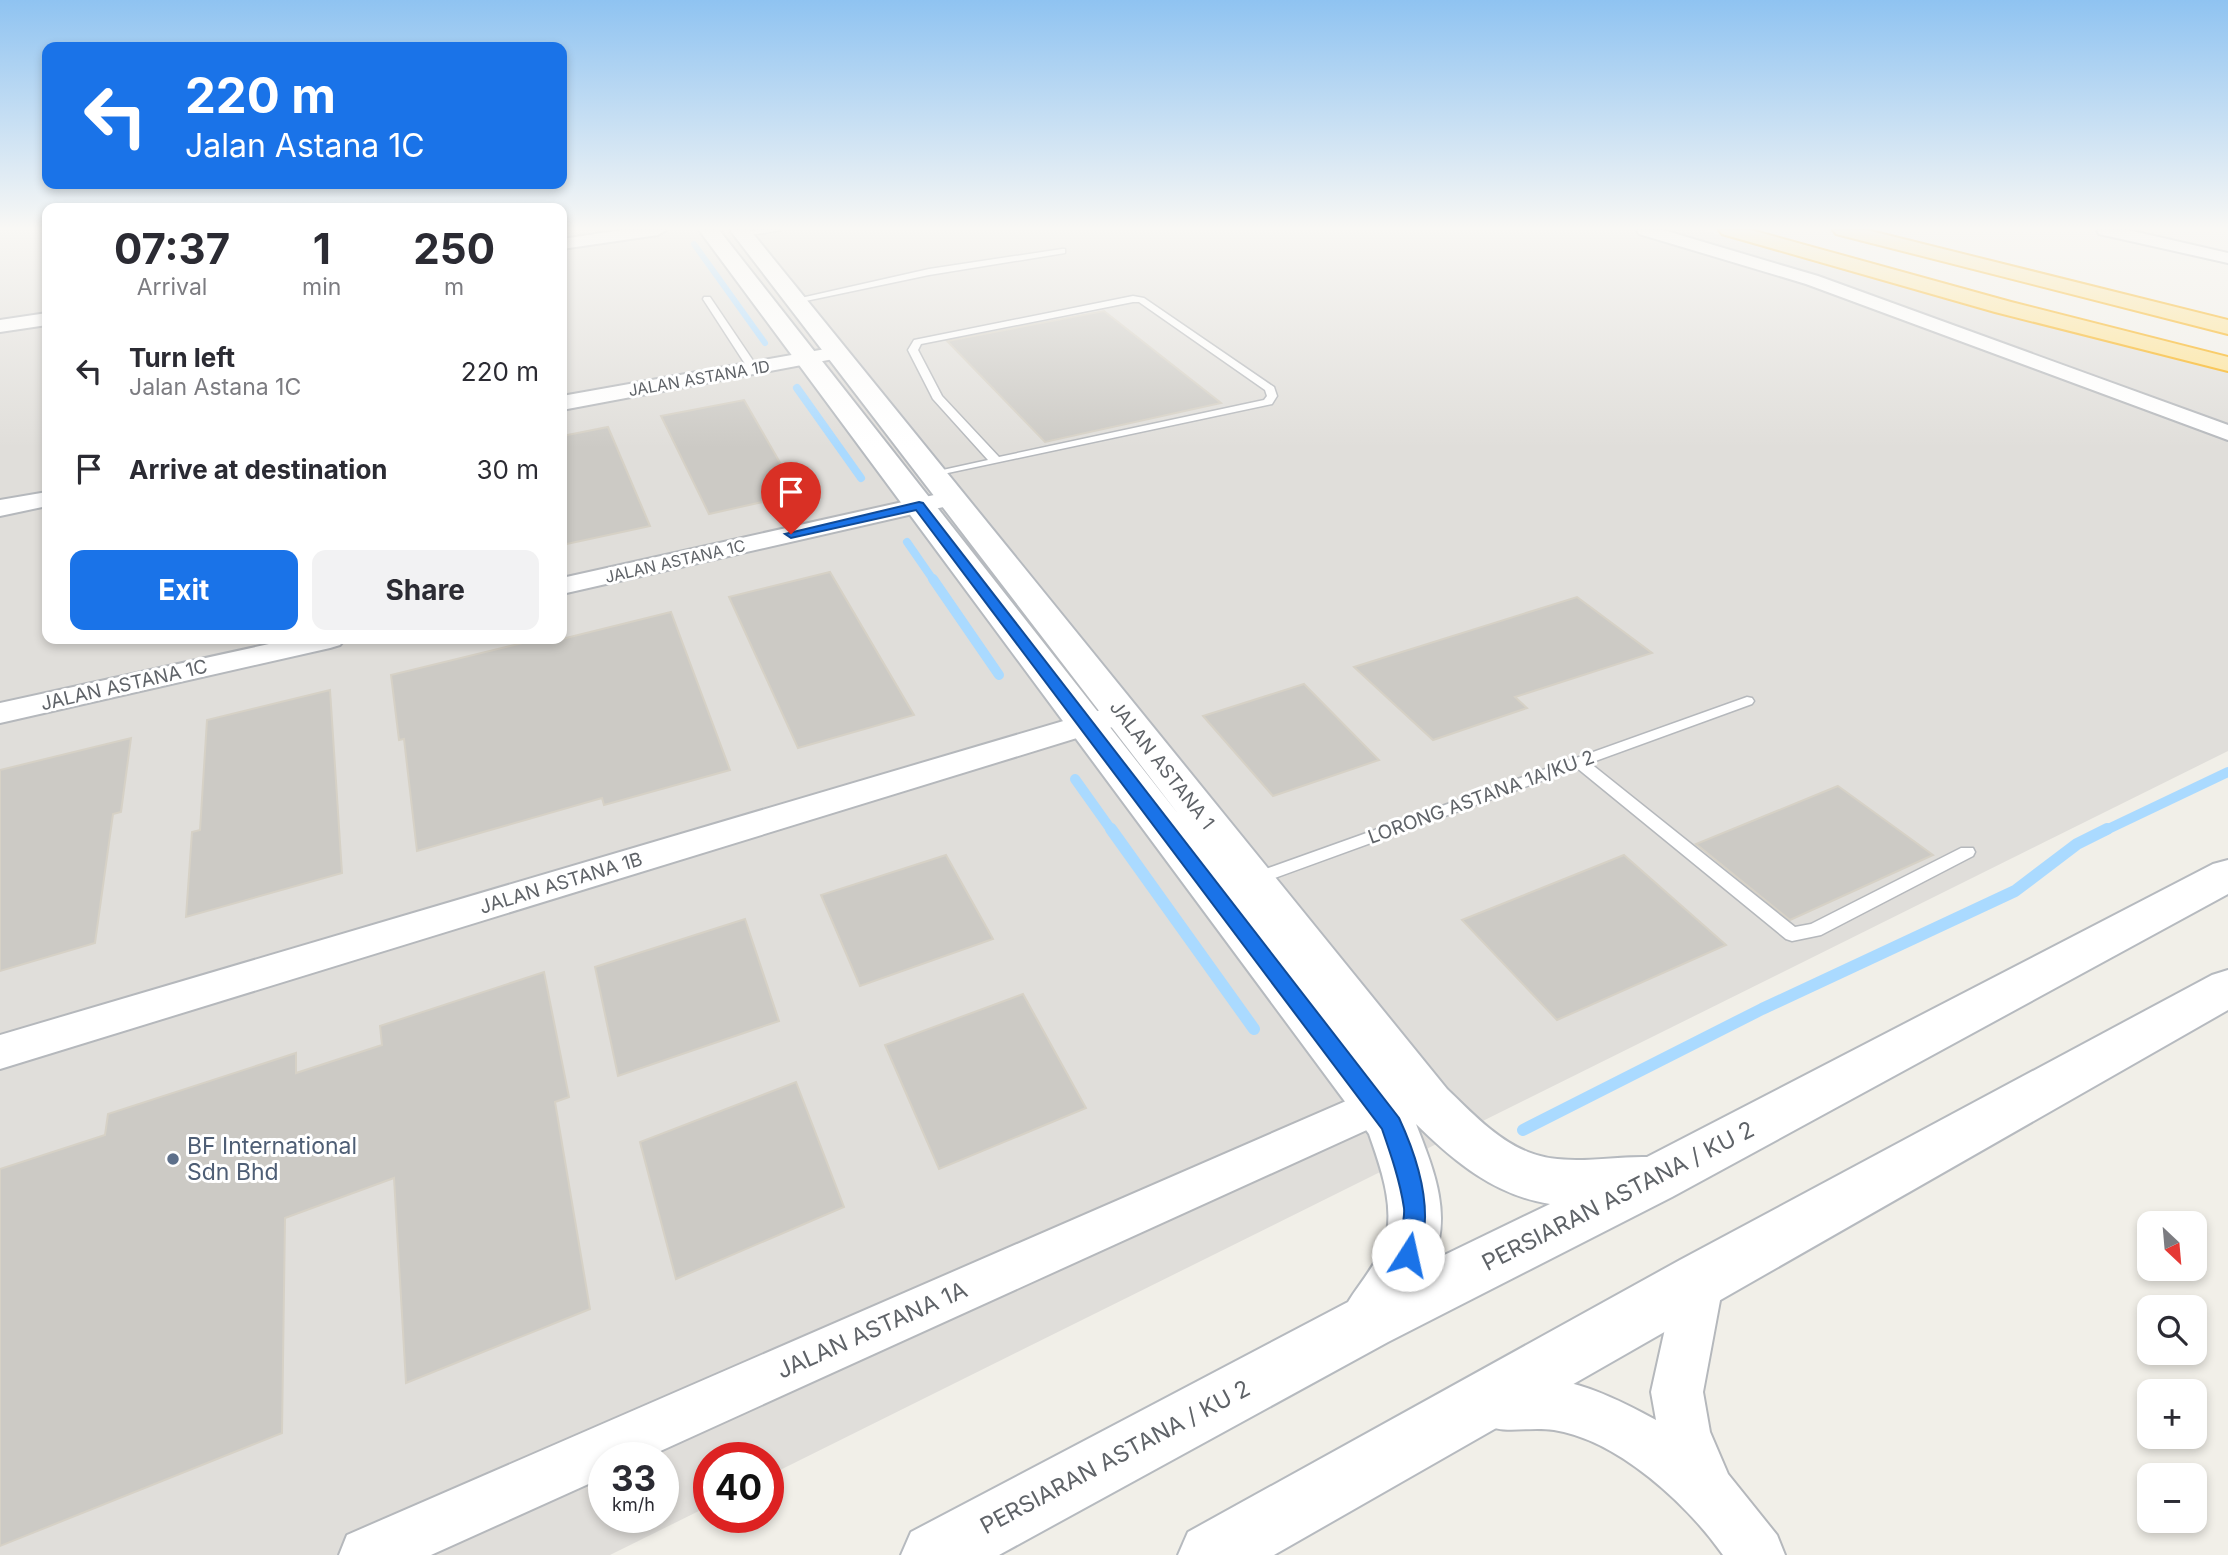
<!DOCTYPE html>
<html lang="en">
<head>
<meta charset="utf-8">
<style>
  :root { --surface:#fff; --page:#f2f2f3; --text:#2b2b33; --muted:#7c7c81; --accent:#1a73e8 }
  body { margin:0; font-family:Inter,sans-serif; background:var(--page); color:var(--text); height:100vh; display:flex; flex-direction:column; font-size:26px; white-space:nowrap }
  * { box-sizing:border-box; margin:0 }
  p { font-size:23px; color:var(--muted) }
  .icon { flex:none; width:38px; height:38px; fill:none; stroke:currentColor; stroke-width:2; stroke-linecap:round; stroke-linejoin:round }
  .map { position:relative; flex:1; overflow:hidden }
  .panel { position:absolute; left:42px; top:203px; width:525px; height:441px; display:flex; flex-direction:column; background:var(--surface); border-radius:14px; box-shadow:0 4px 10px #0003 }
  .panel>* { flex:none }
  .hud { position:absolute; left:42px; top:42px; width:525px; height:147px; border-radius:14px; box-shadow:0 4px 10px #0003; background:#1a73e8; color:#fff; overflow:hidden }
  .needle { width:46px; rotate:154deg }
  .controls { position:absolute; left:2137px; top:1211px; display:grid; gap:14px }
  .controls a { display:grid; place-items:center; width:70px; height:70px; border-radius:14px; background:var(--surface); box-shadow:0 4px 10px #0003; font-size:35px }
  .speed { position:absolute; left:588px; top:1442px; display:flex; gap:14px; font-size:35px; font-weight:700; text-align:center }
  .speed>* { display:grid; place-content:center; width:91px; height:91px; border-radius:50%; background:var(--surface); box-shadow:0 4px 10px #0003; line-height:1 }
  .speed small { font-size:18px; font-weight:400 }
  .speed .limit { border:10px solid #d22; background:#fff; color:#111 }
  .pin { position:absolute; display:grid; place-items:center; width:60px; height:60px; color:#fff; margin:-72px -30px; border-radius:50% 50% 50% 0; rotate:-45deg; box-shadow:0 0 7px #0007 }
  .pin .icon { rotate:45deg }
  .me { position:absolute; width:77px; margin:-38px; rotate:10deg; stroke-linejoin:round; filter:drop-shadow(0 0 5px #0008) }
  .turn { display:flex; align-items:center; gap:24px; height:147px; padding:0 28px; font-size:32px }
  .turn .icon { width:91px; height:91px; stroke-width:2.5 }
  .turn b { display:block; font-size:49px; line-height:60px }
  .eta { display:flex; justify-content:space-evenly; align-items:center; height:119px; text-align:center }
  .eta b { font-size:42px; font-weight:700; line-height:49px }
  .button { display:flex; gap:14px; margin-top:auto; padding:14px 28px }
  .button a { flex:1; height:80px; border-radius:14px; background:var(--accent); color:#fff; font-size:28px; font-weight:700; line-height:80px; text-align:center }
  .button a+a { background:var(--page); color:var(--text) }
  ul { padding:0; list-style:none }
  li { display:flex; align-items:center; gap:21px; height:98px; padding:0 28px }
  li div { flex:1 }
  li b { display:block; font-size:26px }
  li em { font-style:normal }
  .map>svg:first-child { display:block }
  .industrial { fill:#e0deda; fill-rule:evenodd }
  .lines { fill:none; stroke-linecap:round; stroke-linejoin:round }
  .stream-far3 { stroke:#aadaff; stroke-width:6 }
  .stream-far2 { stroke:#aadaff; stroke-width:8 }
  .stream-far1 { stroke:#aadaff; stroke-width:10 }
  .stream { stroke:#aadaff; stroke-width:12 }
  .building { fill:#cccac5; stroke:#d6d1c6; stroke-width:2 }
  .lane-casing { stroke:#b5b8bc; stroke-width:3 }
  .street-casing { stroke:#b5b8bc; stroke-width:4 }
  .secondary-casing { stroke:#b6babf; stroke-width:4 }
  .highway-casing { stroke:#f9ab00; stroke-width:4 }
  .lane { fill:#fff; fill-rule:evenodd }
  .street { fill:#fff; fill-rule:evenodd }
  .secondary { fill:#fff; fill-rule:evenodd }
  .highway { fill:#fde293; fill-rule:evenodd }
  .route { fill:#1a73e8; stroke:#114b97; stroke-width:2 }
  .service-dot { fill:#5c6f8a; stroke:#fff; stroke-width:2.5 }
  .labels { text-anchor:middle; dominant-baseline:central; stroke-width:6; stroke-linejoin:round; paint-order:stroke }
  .far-street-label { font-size:16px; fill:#5f6368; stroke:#fff }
  .street-label { font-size:19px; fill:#5f6368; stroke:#fff }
  .near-service-label { font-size:23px; fill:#4e5e75; stroke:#fff; text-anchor:start }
  .near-street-label { font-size:23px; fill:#5f6368; stroke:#fff }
</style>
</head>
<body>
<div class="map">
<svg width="2228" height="1555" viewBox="0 0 2228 1555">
  <rect width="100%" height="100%" fill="#f1efe8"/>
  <!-- industrial -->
  <path class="industrial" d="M0 230H47V639H562V230H1703L2228 371V751L768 1476V1458H709V1506L610 1555H0ZM604 1458H663V1517H604Z"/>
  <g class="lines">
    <!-- stream-far3 -->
    <path class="stream-far3" d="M694 244 765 343"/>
    <!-- stream-far2 -->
    <g class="stream-far2">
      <path d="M797 388 861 478"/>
      <path d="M907 542 934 581"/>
    </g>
    <!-- stream-far1 -->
    <g class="stream-far1">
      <path d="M933 579 999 675"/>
      <path d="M1075 779 1112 831"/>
      <path d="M2104 831 2228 772"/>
    </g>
    <!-- stream -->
    <g class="stream">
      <path d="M1111 829 1254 1029"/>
      <path d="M1523 1130 1762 1009 2015 891 2077 844 2107 829"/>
    </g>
  </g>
  <!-- building -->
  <g class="building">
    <path d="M1104 311 1221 403 1045 442 947 341Z"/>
    <path d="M744 400 798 494 709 514 661 416Z"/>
    <path d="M608 427 650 526 562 545V436Z"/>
    <path d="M830 572 914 715 798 748 729 597Z"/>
    <path d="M1577 597 1652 653 1515 697 1527 708 1433 740 1354 667Z"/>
    <path d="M671 612 730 770 604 805 602 798 417 851 404 739 399 740 391 675 539 639H562Z"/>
    <path d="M1304 684 1379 760 1273 796 1203 716Z"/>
    <path d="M330 690 342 873 186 917 192 832 200 830 207 720Z"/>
    <path d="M131 738 121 812 113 814 95 943 0 971V770Z"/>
    <path d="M1838 786 1933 855 1790 920 1696 844Z"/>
    <path d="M946 855 993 939 860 986 821 895Z"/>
    <path d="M1624 855 1726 945 1557 1020 1462 920Z"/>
    <path d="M745 919 779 1021 618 1076 595 967Z"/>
    <path d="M544 972 569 1097 555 1102 590 1309 406 1383 394 1178 285 1218 282 1433 0 1546V1169L105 1135 108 1114 296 1053V1073L382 1045 380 1026Z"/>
    <path d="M1023 994 1086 1108 939 1169 885 1045Z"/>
    <path d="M796 1082 844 1207 676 1279 640 1142Z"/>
  </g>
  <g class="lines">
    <defs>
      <g id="lane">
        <path d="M756 230H782L744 236 740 234Z"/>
        <path d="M1062 249H1065V253L929 275 796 303 792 300 929 269Z"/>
        <path d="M1133 296 1144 298 1274 387 1277 396 1272 404 929 477V473L988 460 933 399 908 350 914 340ZM1133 302H1139L1265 390 1267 396 1264 400 999 457 942 396 918 350 921 344Z"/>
        <path d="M704 297H710L758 368 757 370H749L703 299Z"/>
        <path d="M1747 697 1752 698 1754 701 1752 704 1590 763 1795 927 1811 924 1961 848H1973L1975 852 1973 856 1821 935 1792 941 1786 939 1577 768 1258 884H1246L1243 880 1246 876Z"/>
      </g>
      <g id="street">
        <path d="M622 230H666L658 235 562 249V239Z"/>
        <path d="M1637 230H1663L1818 276 2228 425V440L1806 284 1639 234Z"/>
        <path d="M2097 230H2128L2228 253V263L2099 234Z"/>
        <path d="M47 313V325L0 332V320Z"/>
        <path d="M837 347 847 353 844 357 562 410V396Z"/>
        <path d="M952 491 961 493 964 498 961 503 562 594V578Z"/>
        <path d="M47 492V506L0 516V500Z"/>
        <path d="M292 639H345L340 645 330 648 0 723V703Z"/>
        <path d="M1121 704 1132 707 1137 714 1132 721 0 1069V1035Z"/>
        <path d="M1376 1088 1391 1093 1398 1106 1391 1119 645 1458H604V1477L431 1555H339L347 1535Z"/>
        <path d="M1700 1256 1717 1263 1724 1279 1703 1392 1710 1432 1728 1474 1777 1535 1785 1555H1723C1687 1504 1618 1440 1554 1430 1526 1426 1507 1435 1481 1424L1473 1406 1481 1388C1542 1362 1601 1390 1656 1420L1651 1392 1676 1279 1683 1263Z"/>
      </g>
      <g id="secondary">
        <path d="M699 230H719L1179 815 730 230H750L1447 1089C1471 1112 1497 1140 1528 1152 1564 1167 1610 1156 1647 1157L2213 864 2228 860V894L1672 1197 1388 1342 999 1555H901L911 1532 1348 1302C1359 1284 1375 1266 1383 1246 1397 1212 1381 1168 1369 1134ZM1416 1124C1455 1162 1494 1195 1550 1204L1432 1261C1453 1215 1433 1168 1416 1124Z"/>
        <path d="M2228 970V1010L1274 1555H1178L1188 1532 1680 1260 2212 975Z"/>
      </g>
      <g id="highway">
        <path d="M1719 230H1751L2011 302 2228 357V371L1995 312 1722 234Z"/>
        <path d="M1833 230H1867L2228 320V334L1836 234Z"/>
      </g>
    </defs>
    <!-- lane casing -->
    <use href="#lane" class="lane-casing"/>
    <!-- street casing -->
    <use href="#street" class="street-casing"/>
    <!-- secondary casing -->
    <use href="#secondary" class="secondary-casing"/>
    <!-- highway casing -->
    <use href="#highway" class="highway-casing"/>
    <!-- lane -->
    <use href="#lane" class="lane"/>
    <!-- street -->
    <use href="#street" class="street"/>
    <!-- secondary -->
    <use href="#secondary" class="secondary"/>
    <!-- highway -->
    <use href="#highway" class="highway"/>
  </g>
  <!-- sky -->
  <linearGradient id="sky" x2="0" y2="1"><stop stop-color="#8fc3f1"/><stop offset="0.51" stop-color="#f9f8f5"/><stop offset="1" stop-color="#f9f8f5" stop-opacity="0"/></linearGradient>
  <rect width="2228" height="448" fill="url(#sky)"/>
  <!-- route -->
  <path class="route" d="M919 502 923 503 1399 1118C1419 1161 1436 1217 1416 1262L1408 1265 1400 1262C1393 1245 1406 1226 1404 1208 1400 1181 1391 1155 1382 1129L916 510 791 538 785 534Z"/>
  <!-- markers -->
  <circle class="service-dot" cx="173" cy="1159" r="7"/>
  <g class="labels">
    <!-- far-street labels -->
    <g class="far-street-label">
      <text transform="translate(699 378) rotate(-10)">JALAN ASTANA 1D</text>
      <text transform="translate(675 561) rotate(-13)">JALAN ASTANA 1C</text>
    </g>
    <!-- street labels -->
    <g class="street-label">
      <text transform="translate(124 685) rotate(-13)">JALAN ASTANA 1C</text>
      <text transform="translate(1162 765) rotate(52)">JALAN ASTANA 1</text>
      <text transform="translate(1481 797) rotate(-20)">LORONG ASTANA 1A/KU 2</text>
      <text transform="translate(561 883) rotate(-17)">JALAN ASTANA 1B</text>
    </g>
    <!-- near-service labels -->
    <g class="near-service-label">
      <text x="187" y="1146">BF International<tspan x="187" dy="26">Sdn Bhd</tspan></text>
    </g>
    <!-- near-street labels -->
    <g class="near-street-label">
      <text transform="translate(1618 1196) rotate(-27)">PERSIARAN ASTANA / KU 2</text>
      <text transform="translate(872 1330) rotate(-24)">JALAN ASTANA 1A</text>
      <text transform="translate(1115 1457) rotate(-28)">PERSIARAN ASTANA / KU 2</text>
    </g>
  </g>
</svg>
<div class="controls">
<a><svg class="needle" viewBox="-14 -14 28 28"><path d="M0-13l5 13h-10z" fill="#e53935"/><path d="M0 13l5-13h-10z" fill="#7c7c81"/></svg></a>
<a><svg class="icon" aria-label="search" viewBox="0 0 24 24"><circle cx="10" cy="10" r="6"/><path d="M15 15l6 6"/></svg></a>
<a>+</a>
<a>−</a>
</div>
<div class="speed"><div>33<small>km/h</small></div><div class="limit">40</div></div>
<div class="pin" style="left:791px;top:534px;background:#d93025"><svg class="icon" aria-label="arrive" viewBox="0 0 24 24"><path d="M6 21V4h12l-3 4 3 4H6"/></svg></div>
<svg class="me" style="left:1408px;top:1255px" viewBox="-20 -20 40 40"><circle r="19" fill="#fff"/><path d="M0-13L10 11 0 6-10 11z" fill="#1a73e8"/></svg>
<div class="hud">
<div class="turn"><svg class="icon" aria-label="left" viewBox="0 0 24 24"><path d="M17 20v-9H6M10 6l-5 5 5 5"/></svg><div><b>220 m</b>Jalan Astana 1C</div></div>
</div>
<section class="panel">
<div class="eta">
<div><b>07:37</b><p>Arrival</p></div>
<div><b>1</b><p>min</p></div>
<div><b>250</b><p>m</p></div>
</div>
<ul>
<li><svg class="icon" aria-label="left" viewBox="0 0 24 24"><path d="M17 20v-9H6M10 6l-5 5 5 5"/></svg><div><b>Turn left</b><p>Jalan Astana 1C</p></div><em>220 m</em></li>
<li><svg class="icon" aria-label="arrive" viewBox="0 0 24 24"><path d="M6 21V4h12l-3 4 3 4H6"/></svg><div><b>Arrive at destination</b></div><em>30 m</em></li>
</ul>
<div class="button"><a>Exit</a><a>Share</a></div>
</section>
</div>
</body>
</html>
